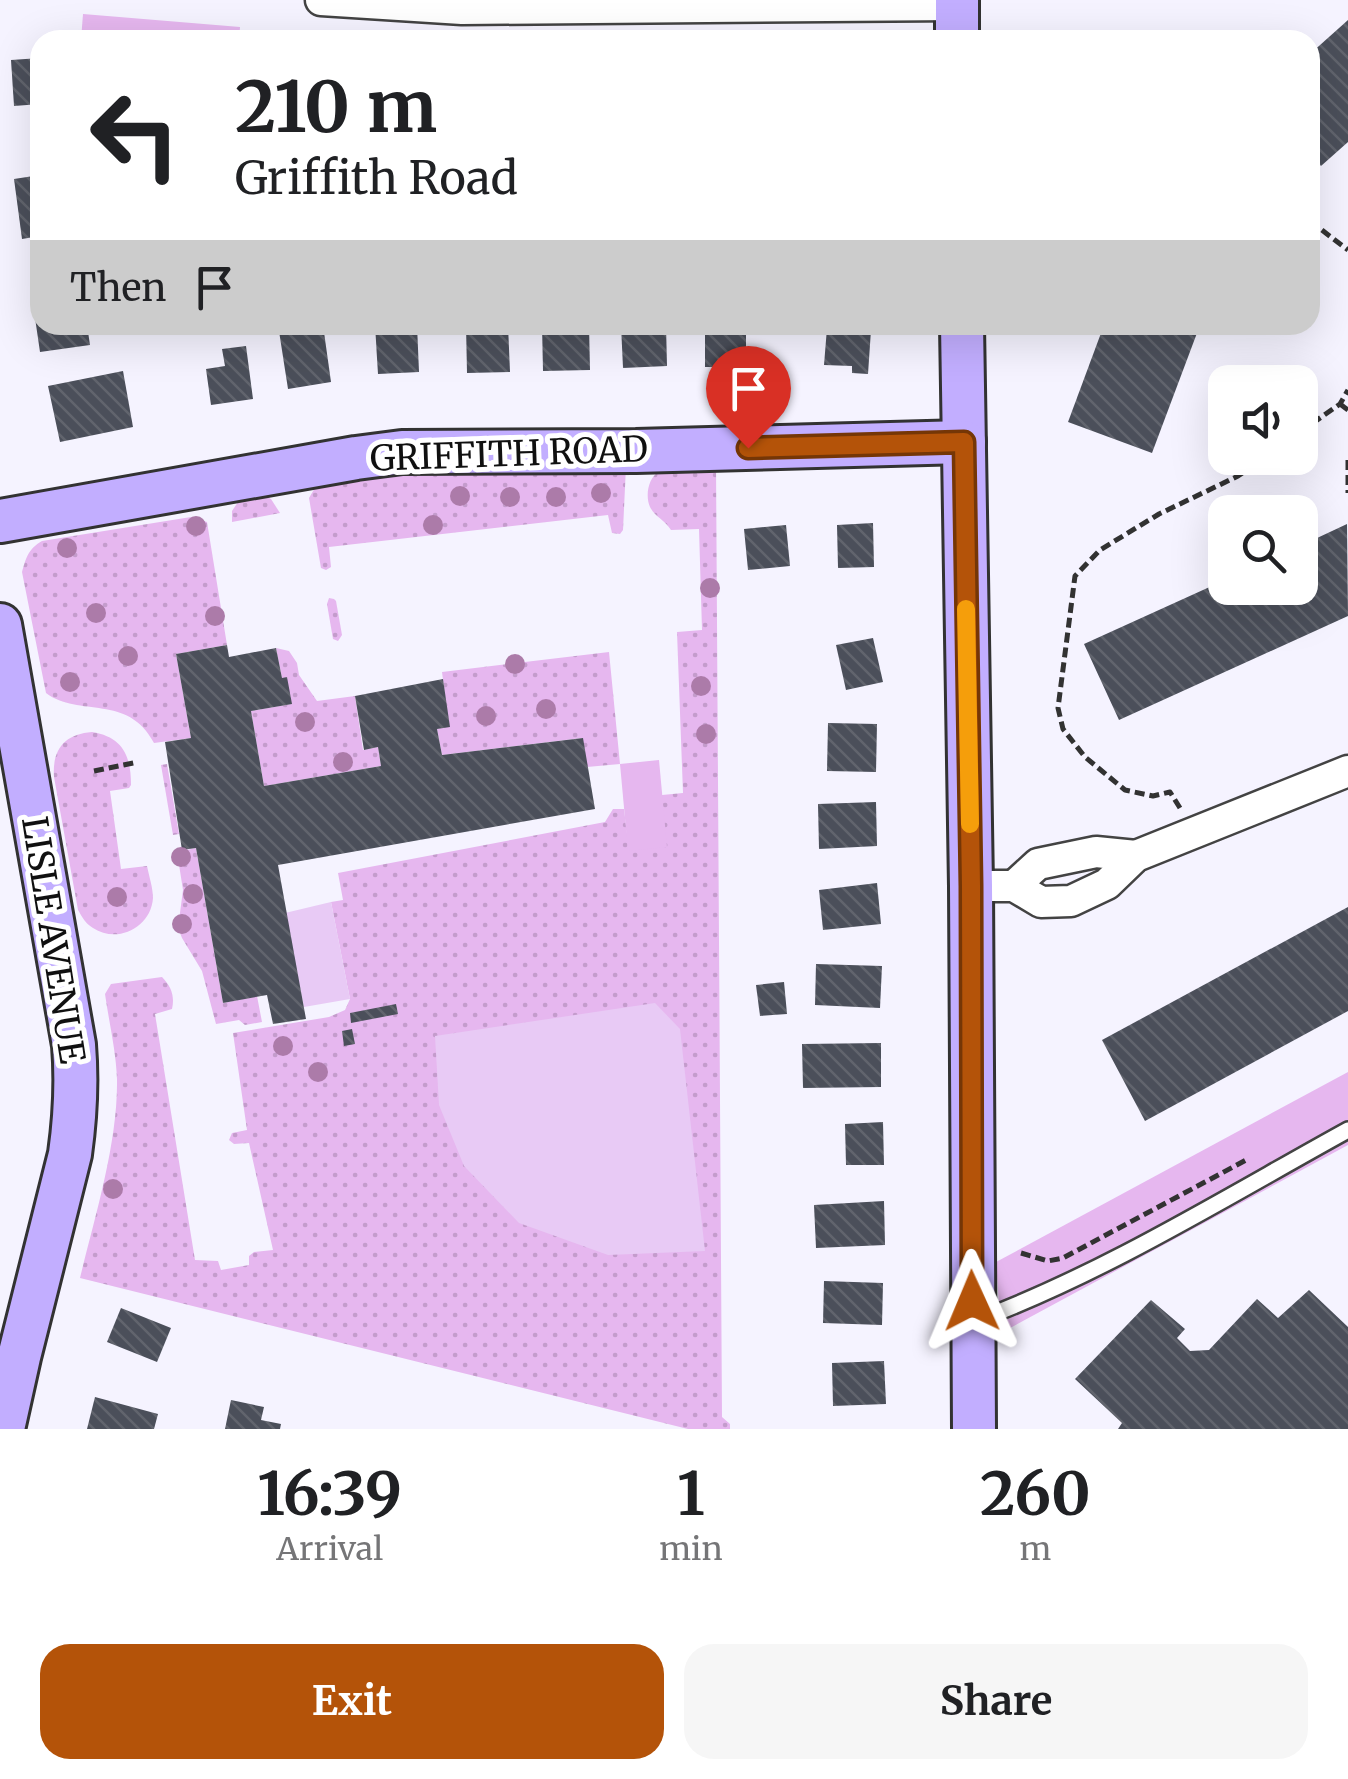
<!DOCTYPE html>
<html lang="en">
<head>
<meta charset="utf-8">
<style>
  :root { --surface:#fff; --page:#f6f6f6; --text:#202124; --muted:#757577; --accent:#b45309 }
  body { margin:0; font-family:Merriweather,serif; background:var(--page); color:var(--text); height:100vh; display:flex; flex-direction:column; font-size:38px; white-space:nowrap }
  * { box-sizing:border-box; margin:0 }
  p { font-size:32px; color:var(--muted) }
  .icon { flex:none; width:55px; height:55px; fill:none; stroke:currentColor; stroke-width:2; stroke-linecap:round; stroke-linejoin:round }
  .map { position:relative; height:1429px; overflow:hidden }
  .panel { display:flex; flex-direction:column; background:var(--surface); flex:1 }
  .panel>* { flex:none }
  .banner { position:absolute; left:30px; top:30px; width:1290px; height:305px; border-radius:30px; box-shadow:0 10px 40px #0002; background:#fff; color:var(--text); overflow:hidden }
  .fabs { position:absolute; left:1208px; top:365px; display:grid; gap:20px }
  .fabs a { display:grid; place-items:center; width:110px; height:110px; border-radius:20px; background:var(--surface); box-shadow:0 10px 40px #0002; font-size:50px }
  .pin { position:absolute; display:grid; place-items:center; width:85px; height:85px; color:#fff; margin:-102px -42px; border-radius:50% 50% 50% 0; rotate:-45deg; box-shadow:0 0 10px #0007 }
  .pin .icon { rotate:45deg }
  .me { position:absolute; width:110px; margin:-55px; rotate:359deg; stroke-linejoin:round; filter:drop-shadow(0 0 8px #0008) }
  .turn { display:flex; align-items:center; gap:35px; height:210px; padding:0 40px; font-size:45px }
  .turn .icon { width:130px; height:130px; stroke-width:2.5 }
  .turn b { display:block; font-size:70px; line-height:85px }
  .then { display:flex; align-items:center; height:95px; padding:0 40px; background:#0003; gap:20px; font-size:38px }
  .eta { display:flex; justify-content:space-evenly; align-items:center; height:170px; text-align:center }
  .eta b { font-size:60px; font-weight:700; line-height:70px }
  .primary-button { display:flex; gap:20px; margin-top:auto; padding:20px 40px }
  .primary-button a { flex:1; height:115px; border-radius:30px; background:var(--accent); color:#fff; font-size:40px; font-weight:700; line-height:115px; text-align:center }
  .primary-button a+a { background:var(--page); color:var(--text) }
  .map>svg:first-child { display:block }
  .grass { fill:url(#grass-dots) }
  .park { fill:#e6b7ef }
  .pitch { fill:#e8caf5 }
  .building { fill:url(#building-back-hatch) }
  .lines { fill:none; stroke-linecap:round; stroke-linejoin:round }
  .lane-casing { stroke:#434343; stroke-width:20 }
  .street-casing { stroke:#434343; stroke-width:35 }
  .secondary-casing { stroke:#323232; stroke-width:48 }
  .path { stroke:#323232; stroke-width:5; stroke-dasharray:10 5; stroke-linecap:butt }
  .lane { stroke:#fff; stroke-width:15 }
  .street { stroke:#fff; stroke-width:30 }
  .secondary { stroke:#c2aeff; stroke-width:42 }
  .tree { fill:#ac7ba9 }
  .route-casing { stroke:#753606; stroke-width:25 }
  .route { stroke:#b45309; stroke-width:18 }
  .slow { stroke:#f59e0b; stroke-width:18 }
  .labels { text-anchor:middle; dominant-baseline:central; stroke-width:10; stroke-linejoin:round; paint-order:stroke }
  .street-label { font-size:35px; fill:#101010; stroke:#fff }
</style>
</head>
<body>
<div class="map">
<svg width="1348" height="1429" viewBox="0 0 1348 1429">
  <defs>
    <pattern id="grass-dots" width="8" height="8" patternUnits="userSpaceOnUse" patternTransform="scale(2.5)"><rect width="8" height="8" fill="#e6b7ef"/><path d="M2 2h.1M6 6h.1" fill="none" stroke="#c49ccc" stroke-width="1.8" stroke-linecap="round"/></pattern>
    <pattern id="building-back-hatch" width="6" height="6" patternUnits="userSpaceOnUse" patternTransform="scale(2.5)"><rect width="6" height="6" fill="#4b4f5a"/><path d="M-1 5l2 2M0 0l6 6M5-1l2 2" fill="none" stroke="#61646d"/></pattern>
  </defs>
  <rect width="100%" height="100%" fill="#f5f3ff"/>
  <!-- grass -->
  <g class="grass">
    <path d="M716 463 722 1417 730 1424V1429H688L80 1278C95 1216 118 1143 117 1079 116 1051 109 1022 105 994L111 984 162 977C171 986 175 996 172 1009L155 1014 195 1260 218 1261 221 1270 249 1265V1256L254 1252 273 1250 249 1143 234 1144 229 1140 232 1133 247 1130 233 1033 329 1017 345 1010 350 999 331 902 343 900 338 873 605 822 613 809H624L629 850 662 795 683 793 677 632 702 630 699 529 671 530C665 520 655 517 650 507 645 496 648 477 660 471 669 466 704 465 716 463Z"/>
    <path d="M626 466 623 530 620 534 612 533 608 515 329 547 331 567 326 570 321 568 309 498 316 486 351 475Z"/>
    <path d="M265 496 271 499 280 513 232 522V511L240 499Z"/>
    <path d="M191 517 207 522 227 645 176 654 191 738 154 743C128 693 79 718 46 693L22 572C26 558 28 549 42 541Z"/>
    <path d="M329 598 334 599 336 601 342 635 338 641 333 639 327 604Z"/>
    <path d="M276 648 289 651 297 663 299 675 317 701 355 696 363 750 378 747 381 766 264 786 251 711 291 704 282 678Z"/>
    <path d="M609 652 620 764 587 767 582 738 442 755 437 729 449 726 442 672Z"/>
    <path d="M92 732C123 737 131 756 131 785L129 788 110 791 121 869 147 866C149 876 153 888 153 898 151 928 117 944 93 928 86 924 82 917 78 910L54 777C52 749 65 734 92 732Z"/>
    <path d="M167 764 179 834 173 835 161 765Z"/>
    <path d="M196 848 223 1003 257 996 262 1022 245 1025 239 1020 216 1024 202 971 182 938 178 928 183 890 177 852Z"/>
  </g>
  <!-- park -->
  <g class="park">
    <path d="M83 14 240 27 239 40H81Z"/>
    <path d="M659 760 667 847 628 851 620 764Z"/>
    <path d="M1348 1072V1145L1001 1333 996 1262Z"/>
  </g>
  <!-- pitch -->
  <g class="pitch">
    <path d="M331 902 350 999 304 1007 285 913Z"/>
    <path d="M655 1003 680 1029 705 1251 608 1255 519 1223 464 1166 439 1105 435 1036Z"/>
  </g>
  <!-- building -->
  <g class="building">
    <path d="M1348 20V142L1321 166 1310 154V54Z"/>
    <path d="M40 58V104L14 106 11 60Z"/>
    <path d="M40 175V236L22 239 14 179Z"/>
    <path d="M34 311H40V325H87L90 345 40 352Z"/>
    <path d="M323 325 331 382 288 389 279 331Z"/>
    <path d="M375 325H417L419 372 378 374Z"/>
    <path d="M466 325H508L510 372 467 373Z"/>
    <path d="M542 325H589L590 370 543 371Z"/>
    <path d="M621 325H666L667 366 623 368Z"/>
    <path d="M1104 325H1200L1152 453 1068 422Z"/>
    <path d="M827 328 871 330 868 374 852 373V366L824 365Z"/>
    <rect x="705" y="333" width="41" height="34"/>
    <path d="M246 346 253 399 211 405 206 369 225 366 222 349Z"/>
    <path d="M123 371 133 427 60 442 48 386Z"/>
    <path d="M873 523 874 567 838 568 837 525Z"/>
    <path d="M1347 524 1348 616 1119 720 1084 644 1225 580V588H1300V546Z"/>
    <path d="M786 525 790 566 748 570 744 529Z"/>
    <path d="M873 638 883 682 846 690 836 645Z"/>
    <path d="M227 645 229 657 276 648 282 678 287 677 292 704 251 711 264 786 381 766 378 747 364 750 355 696 443 679 450 727 437 729 442 755 583 738 595 809 278 865 306 1019 273 1024 267 995 223 1003 196 848 182 850 165 742 191 738 176 654Z"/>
    <path d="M828 723 877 724 876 772 827 771Z"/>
    <path d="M876 802 877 846 819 849 818 804Z"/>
    <path d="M877 883 881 924 823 930 819 890Z"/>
    <path d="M1348 907V1011L1145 1121 1102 1040Z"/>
    <path d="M816 964 882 966 880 1008 815 1005Z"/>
    <path d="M784 982 787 1014 760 1016 756 985Z"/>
    <path d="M396 1004 398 1014 351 1023 350 1013Z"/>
    <path d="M352 1029 355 1044 344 1046 342 1031Z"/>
    <path d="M881 1043V1087L803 1088 802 1044Z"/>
    <path d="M883 1122 884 1165H846L845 1124Z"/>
    <path d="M884 1201 885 1245 816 1248 814 1205Z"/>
    <path d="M824 1281 883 1283 882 1325 823 1323Z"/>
    <path d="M1309 1290 1348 1327V1429H1118L1122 1423 1075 1379 1151 1300 1185 1329 1177 1338 1190 1351 1209 1350 1257 1299 1278 1318Z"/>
    <path d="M121 1308 171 1328 157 1362 107 1342Z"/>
    <path d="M884 1361 886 1404 833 1406 832 1363Z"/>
    <path d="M95 1397 158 1414 154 1429H87Z"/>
    <path d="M231 1400 264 1407 261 1420 281 1424 280 1429H225Z"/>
  </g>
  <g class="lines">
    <defs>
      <path id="lane" d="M978 1320C1106 1272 1228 1196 1348 1130"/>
      <g id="street">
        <path d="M321 0 462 9 957 5"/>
        <path d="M971 886H1014L1041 902 1071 901 1107 884 1136 856 1348 771"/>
        <path d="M1014 886 1038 864 1096 852 1136 856"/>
      </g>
      <g id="secondary">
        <path d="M957 0V40"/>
        <path d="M962 325 971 886 974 1429"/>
        <path d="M0 521 356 458 402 452 636 451 964 442"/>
        <path d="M0 625 74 1045C77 1082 75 1118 70 1154L19 1357 3 1429"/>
      </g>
    </defs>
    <!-- lane casing -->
    <use href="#lane" class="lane-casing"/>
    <!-- street casing -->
    <use href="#street" class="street-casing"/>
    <!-- secondary casing -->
    <use href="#secondary" class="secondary-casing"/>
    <!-- path -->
    <g class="path">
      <path d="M1310 221 1348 250"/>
      <path d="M1340 404 1348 410"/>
      <path d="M1300 432 1340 404 1348 390"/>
      <path d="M1348 460V493"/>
      <path d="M94 771 138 762"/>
      <path d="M1180 808 1170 792 1153 796 1125 790 1085 757 1063 729 1058 708 1075 576 1100 550 1159 514 1238 476 1264 458"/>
      <path d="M1021 1253 1048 1261 1063 1258 1248 1159"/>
    </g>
    <!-- lane -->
    <use href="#lane" class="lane"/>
    <!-- street -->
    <use href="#street" class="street"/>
    <!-- secondary -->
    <use href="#secondary" class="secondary"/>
  </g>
  <!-- trees -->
  <g class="tree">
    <circle cx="601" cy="493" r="10"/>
    <circle cx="460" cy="496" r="10"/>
    <circle cx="510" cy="497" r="10"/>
    <circle cx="556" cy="497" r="10"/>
    <circle cx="433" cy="525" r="10"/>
    <circle cx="196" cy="526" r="10"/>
    <circle cx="67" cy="548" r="10"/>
    <circle cx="710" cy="588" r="10"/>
    <circle cx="96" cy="613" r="10"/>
    <circle cx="215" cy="616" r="10"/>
    <circle cx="128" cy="656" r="10"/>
    <circle cx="515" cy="664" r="10"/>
    <circle cx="70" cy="682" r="10"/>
    <circle cx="701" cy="686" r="10"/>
    <circle cx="546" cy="709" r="10"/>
    <circle cx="486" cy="716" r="10"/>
    <circle cx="305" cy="722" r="10"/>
    <circle cx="706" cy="734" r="10"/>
    <circle cx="343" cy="762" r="10"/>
    <circle cx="181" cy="857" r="10"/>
    <circle cx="193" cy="894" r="10"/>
    <circle cx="117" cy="897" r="10"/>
    <circle cx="182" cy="924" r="10"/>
    <circle cx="283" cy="1046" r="10"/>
    <circle cx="318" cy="1072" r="10"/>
    <circle cx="113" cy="1189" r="10"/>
  </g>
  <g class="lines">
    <defs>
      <path id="route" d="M748 448 964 442 971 886 972 1301"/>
    </defs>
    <!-- route casing -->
    <use href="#route" class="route-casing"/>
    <!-- route -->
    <use href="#route" class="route"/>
    <!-- slow -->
    <path class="slow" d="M966 609 970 824"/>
  </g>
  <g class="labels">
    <!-- street labels -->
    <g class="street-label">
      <text transform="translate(509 454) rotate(-2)">GRIFFITH ROAD</text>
      <text transform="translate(53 940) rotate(81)">LISLE AVENUE</text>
    </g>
  </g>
</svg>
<div class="fabs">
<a><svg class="icon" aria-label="sound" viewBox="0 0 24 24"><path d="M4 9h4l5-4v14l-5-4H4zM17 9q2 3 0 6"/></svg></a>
<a><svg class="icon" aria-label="search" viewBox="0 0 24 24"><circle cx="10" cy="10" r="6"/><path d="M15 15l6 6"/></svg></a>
</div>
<div class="pin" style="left:748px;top:448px;background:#d93025"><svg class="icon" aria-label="arrive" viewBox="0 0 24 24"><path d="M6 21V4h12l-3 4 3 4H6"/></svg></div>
<svg class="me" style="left:972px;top:1301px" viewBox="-20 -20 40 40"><path d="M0-17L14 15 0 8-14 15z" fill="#b45309" stroke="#fff" stroke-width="4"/></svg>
<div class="banner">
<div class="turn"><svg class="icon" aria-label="left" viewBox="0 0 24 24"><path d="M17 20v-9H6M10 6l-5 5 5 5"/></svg><div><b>210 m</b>Griffith Road</div></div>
<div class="then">Then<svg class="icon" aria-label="arrive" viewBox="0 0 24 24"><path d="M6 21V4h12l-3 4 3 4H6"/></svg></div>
</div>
</div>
<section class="panel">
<div class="eta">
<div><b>16:39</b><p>Arrival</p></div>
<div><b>1</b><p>min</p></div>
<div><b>260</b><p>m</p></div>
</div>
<div class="primary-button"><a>Exit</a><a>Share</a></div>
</section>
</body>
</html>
